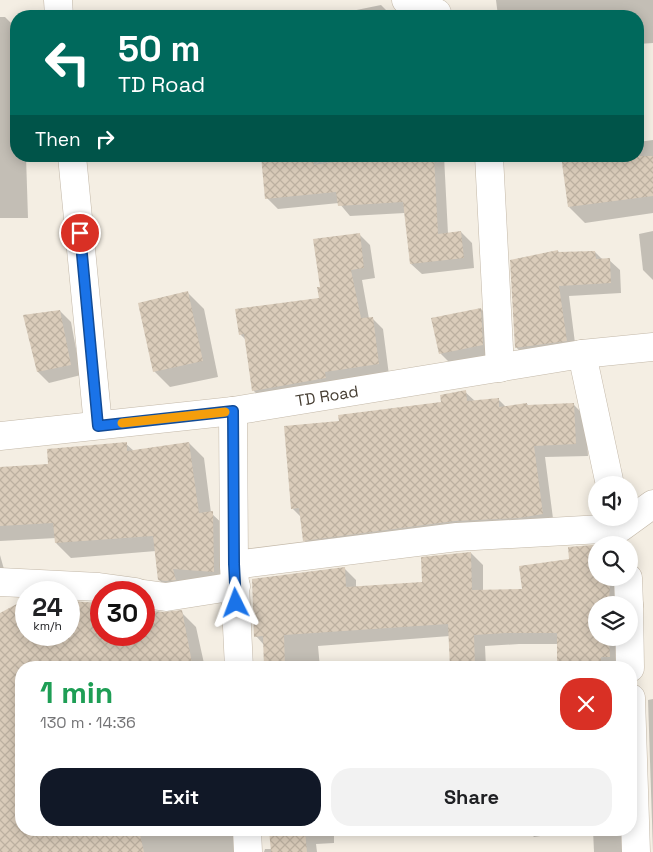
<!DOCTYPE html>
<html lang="en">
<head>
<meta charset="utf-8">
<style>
  :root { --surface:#fff; --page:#f2f2f2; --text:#202124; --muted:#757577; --accent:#111827 }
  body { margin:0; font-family:"Space Grotesk",sans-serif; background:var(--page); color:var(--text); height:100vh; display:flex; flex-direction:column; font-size:19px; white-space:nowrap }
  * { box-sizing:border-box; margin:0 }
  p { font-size:16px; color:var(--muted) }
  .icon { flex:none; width:28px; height:28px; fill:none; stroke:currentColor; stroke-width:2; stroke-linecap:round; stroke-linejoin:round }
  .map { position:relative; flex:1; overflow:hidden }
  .details { position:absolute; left:15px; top:661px; width:622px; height:175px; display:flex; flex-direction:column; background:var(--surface); border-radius:20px; box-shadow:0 2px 12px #0003 }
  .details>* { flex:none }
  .banner { position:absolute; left:10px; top:10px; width:634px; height:152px; border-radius:20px; box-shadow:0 2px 12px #0003; background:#00695c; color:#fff; overflow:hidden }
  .controls { position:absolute; left:588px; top:476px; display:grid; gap:10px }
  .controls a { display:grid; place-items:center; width:50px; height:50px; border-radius:50%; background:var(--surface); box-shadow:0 2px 12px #0003; font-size:25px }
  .speed { position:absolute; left:15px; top:581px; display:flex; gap:10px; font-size:25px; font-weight:700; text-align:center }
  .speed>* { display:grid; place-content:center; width:65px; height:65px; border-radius:50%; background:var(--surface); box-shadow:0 2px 12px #0003; line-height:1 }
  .speed small { font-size:12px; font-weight:400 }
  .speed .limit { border:8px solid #d22; background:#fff; color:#111 }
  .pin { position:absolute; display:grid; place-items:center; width:42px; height:42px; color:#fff; margin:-21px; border:2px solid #fff; border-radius:50%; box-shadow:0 1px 5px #0007 }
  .me { position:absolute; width:55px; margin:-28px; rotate:357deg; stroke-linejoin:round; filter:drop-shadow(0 0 4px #0008) }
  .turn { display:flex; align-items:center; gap:18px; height:105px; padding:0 25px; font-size:22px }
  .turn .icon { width:65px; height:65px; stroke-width:2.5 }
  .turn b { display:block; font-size:35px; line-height:42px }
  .then { display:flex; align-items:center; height:48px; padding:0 25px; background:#0003; gap:10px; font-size:19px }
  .round { display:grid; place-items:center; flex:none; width:52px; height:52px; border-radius:20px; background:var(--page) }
  .head { display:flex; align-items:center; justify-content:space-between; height:85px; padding:0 25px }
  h1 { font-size:30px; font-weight:600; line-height:38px; color:#1e9e55 }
  .button { display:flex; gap:10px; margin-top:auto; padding:10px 25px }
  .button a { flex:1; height:58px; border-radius:20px; background:var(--accent); color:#fff; font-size:20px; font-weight:600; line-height:58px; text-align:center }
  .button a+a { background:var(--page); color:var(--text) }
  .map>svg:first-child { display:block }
  .shadow { fill:#0003 }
  .building { fill:url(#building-cross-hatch) }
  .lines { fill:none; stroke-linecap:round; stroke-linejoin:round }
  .minor-casing { stroke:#c3b8a8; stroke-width:29 }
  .tertiary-casing { stroke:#c3b8a8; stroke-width:29 }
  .minor { stroke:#fff; stroke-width:28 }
  .tertiary { stroke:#fff; stroke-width:28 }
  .route-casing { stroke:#114b97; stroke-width:12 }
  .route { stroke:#1a73e8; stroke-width:9 }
  .slow { stroke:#f59e0b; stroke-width:9 }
  .labels { text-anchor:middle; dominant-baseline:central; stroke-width:4; stroke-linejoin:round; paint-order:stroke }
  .street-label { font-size:16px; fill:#463e33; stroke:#fff }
</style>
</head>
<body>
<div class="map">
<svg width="653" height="852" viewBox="0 0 653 852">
  <defs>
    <pattern id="building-cross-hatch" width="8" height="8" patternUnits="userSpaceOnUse" patternTransform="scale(1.25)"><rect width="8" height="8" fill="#daccba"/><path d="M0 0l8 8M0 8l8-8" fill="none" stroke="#bcb0a0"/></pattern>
  </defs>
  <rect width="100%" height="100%" fill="#f4eee3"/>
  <!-- shadow -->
  <g class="shadow">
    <path d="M496 0H653V43L638 44V16H498Z"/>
    <path d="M381 5 392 16H327Z"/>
    <path d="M320 10 326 16H275Z"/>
    <path d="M0 17H5L16 28V156H26L28 218H0Z"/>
    <path d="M653 140V213L585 223 569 207 638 156V142Z"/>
    <path d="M263 156H444L448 234 461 232 472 243 474 268 422 274 411 264 405 213 350 216 339 203 278 209 267 198Z"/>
    <path d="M653 231V280L643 270 639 234Z"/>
    <path d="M359 234 370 245 375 278 362 280 369 319 372 318 383 329 389 375 264 401 253 390 246 340 240 334 320 299 321 288Z"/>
    <path d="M558 251 560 253 595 252 603 260H609L620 270 621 293 569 296 576 351 526 358 516 347Z"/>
    <path d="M188 293 204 309 218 377 170 387 154 371Z"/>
    <path d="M481 309 492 320 494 355 451 364 440 353Z"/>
    <path d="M60 311 71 322 81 375 49 383 38 372 25 316Z"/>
    <path d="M465 392 475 401 498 399 506 407 527 404 529 406 574 405 586 417 588 456 545 457 554 526 316 552 304 540 301 517 292 508 340 423 443 403Z"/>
    <path d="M189 443 204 458 211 513 227 528 228 586 174 594 159 580 156 551 71 558 56 543V538L0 541V468L50 466 126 444 134 451Z"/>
    <path d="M596 546V578H619L621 605H596V638H621V668H558V644H519L485 646 486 668H451L450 636 318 646 320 668H265L264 645 256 636 344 568 356 580V587L423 583 471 553 483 565V591L524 590 570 561 569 548Z"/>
    <path d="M0 555 7 580 0 582Z"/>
    <path d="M26 601V635H69V602L101 604V635H144V611L164 614 181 612 196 627 205 668H21V830H236V852H3L0 845V615Z"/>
    <path d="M653 699V852L648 700Z"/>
    <path d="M270 830H334V843L316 844 317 852H264L265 849H272Z"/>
    <path d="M528 830H579L534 837Z"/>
    <path d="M593 830H631L632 852H594Z"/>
  </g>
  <!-- building -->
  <g class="building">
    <path d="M261 156H313L314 165 359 158 434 156 438 234 461 231 464 258 410 264 403 202 338 206 336 192 265 199Z"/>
    <path d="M561 156H653V196L568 207Z"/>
    <path d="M360 233 364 268 351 270 361 318 373 317 379 364 325 372 326 378 252 391 244 334 239 335 235 309 319 298 317 287H320L313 239Z"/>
    <path d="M558 250V252L595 251 596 259 610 258 611 283 559 286 567 341 515 348 510 260Z"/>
    <path d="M188 291 203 361 153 372 138 303Z"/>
    <path d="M481 308 483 345 439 354 431 318Z"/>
    <path d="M60 310 71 365 37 372 23 315Z"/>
    <path d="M466 390 467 401 499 398V407L527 403V405L574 403 576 444 534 446 543 514 519 518 455 521 303 541 299 508 291 509 284 426 339 421 338 415 441 402 440 395Z"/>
    <path d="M127 442V451L189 442 199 513 213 511 214 572 173 569 176 580 166 581 158 580 153 536 55 543 53 523 0 526V467L48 464 47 449Z"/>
    <path d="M605 544 596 545V578H609L610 584 609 605H596V638H609L610 657H601V668H557V633H506L474 635 475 668H450L448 624 284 635 285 668H264L263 636 254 637 252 579 345 567 346 587 422 582 421 557 471 552 472 590 522 589 519 566 569 559 568 547Z"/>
    <path d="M26 599V635H69V601L101 603V635H144V610L164 612 182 610 193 668H21V830H139L144 852H0V613Z"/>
    <path d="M269 830H305L307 852H271Z"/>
  </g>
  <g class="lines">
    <defs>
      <g id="minor">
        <path d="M58 0 59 16"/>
        <path d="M406 0 437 13 438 16"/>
        <path d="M72 156 98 425"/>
        <path d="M489 156 500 368"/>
        <path d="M582 354 610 485"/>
        <path d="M233 411 234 565 239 668"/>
        <path d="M234 565 457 537 620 528 653 504"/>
        <path d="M628 578 629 605"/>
        <path d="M0 582 99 587 136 592"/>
        <path d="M144 594 166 597 236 586"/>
        <path d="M629 605 630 668"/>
        <path d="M631 698 636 852"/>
        <path d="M247 830 248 852"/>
      </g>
      <path id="tertiary" d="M0 436 233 411 582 354 653 347"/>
    </defs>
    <!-- minor casing -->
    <use href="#minor" class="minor-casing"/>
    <!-- tertiary casing -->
    <use href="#tertiary" class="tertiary-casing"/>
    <!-- minor -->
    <use href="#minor" class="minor"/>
    <!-- tertiary -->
    <use href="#tertiary" class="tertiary"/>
  </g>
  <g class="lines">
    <defs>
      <path id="route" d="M80 233 98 426 233 411 234 564 236 603"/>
    </defs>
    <!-- route casing -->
    <use href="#route" class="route-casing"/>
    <!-- route -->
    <use href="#route" class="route"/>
    <!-- slow -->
    <path class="slow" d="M122 423 225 412"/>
  </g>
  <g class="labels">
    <!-- street labels -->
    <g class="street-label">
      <text transform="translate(327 396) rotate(-9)">TD Road</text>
    </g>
  </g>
</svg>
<div class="controls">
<a><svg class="icon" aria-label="sound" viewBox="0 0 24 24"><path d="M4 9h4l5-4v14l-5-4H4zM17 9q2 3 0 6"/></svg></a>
<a><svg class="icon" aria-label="search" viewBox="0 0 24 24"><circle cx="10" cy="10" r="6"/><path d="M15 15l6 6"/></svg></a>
<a><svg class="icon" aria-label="layers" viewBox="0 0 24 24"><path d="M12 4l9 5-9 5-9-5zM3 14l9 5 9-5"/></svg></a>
</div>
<div class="speed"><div>24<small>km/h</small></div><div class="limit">30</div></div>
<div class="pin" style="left:80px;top:233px;background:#d93025"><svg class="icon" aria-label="arrive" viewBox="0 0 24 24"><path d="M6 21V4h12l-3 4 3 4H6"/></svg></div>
<svg class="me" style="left:236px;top:603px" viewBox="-20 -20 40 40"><path d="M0-17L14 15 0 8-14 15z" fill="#1a73e8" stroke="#fff" stroke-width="4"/></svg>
<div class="banner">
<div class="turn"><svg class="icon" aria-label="left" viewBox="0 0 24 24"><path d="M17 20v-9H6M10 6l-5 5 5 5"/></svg><div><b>50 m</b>TD Road</div></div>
<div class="then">Then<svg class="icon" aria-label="right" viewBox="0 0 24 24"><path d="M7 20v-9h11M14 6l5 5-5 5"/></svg></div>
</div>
<section class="details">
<div class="head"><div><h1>1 min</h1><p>130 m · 14:36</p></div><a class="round" style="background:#d93025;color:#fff"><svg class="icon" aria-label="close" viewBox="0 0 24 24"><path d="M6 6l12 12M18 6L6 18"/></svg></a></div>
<div class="button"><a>Exit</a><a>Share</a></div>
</section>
</div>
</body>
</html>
